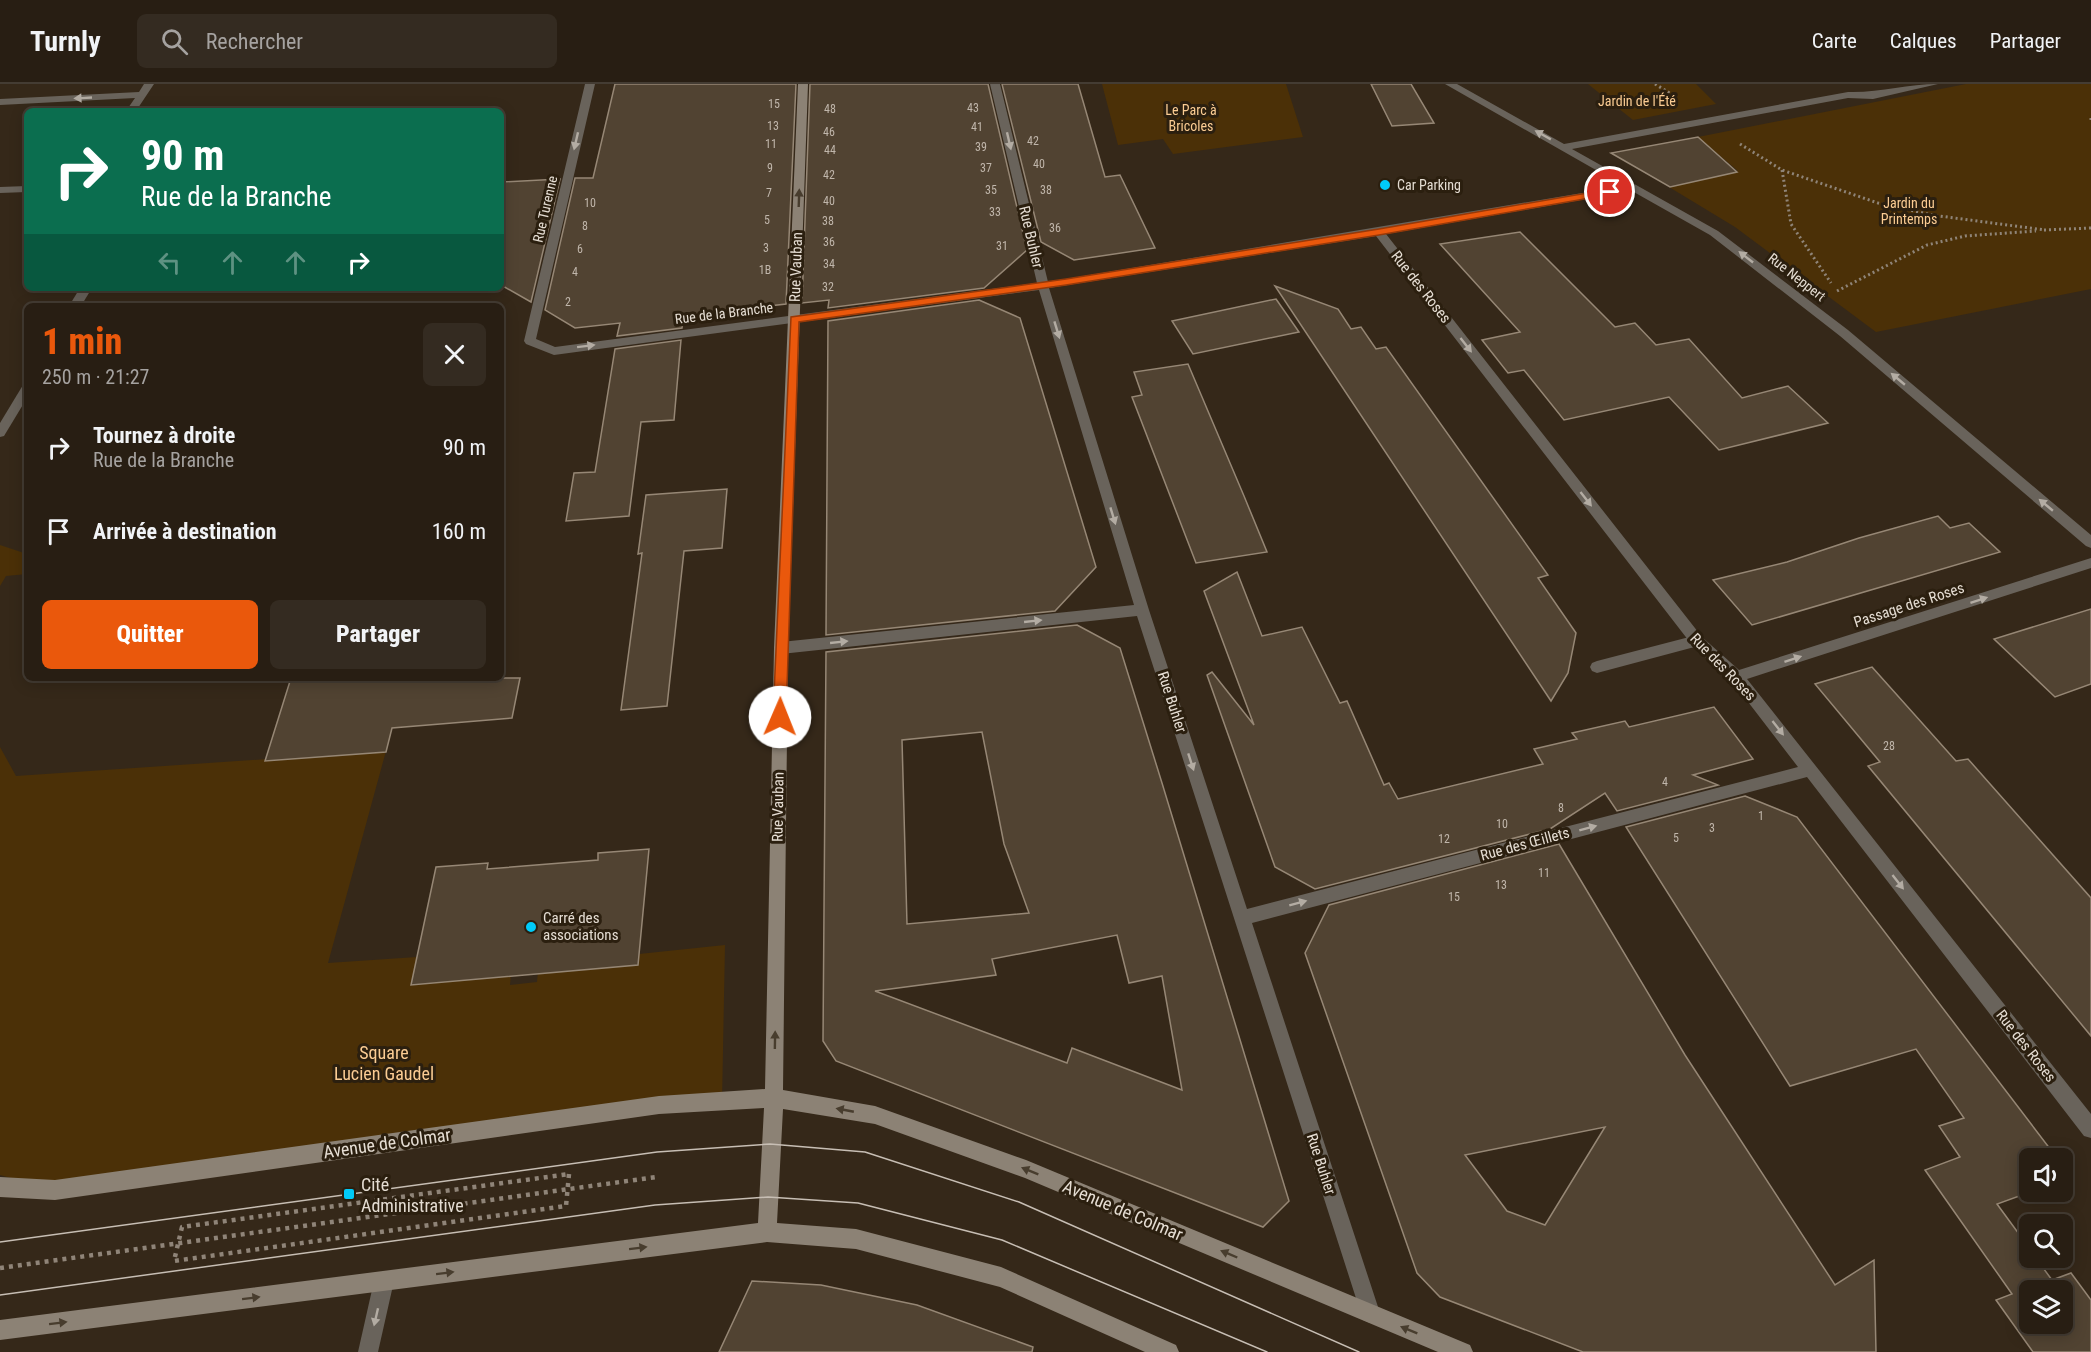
<!DOCTYPE html>
<html lang="fr">
<head>
<meta charset="utf-8">
<style>
  :root { --surface:#281e13; --page:#342b21; --text:#f1f3f6; --muted:#a5a2a0; --line:#443c33; --accent:#ea580c }
  body { margin:0; font-family:"Roboto Condensed",sans-serif; background:var(--page); color:var(--text); height:100vh; display:flex; flex-direction:column; font-size:22px; white-space:nowrap }
  * { box-sizing:border-box; margin:0 }
  p { font-size:20px; color:var(--muted) }
  .icon { flex:none; width:33px; height:33px; fill:none; stroke:currentColor; stroke-width:2; stroke-linecap:round; stroke-linejoin:round }
  .map { position:relative; flex:1; overflow:hidden }
  .sheet { position:absolute; left:24px; top:219px; width:480px; height:378px; display:flex; flex-direction:column; background:var(--surface); border-radius:9px; box-shadow:0 3px 15px #0003,0 0 0 2px var(--line) }
  .sheet>* { flex:none }
  .banner { position:absolute; left:24px; top:24px; width:480px; height:183px; border-radius:9px; box-shadow:0 3px 15px #0003,0 0 0 2px var(--line); background:#0b6e4f; color:#fff; overflow:hidden }
  .buttons { position:absolute; left:2019px; top:1064px; display:grid; gap:12px }
  .buttons a { display:grid; place-items:center; width:54px; height:54px; border-radius:9px; background:var(--surface); box-shadow:0 3px 15px #0003,0 0 0 2px var(--line); font-size:30px }
  .pin { position:absolute; display:grid; place-items:center; width:51px; height:51px; color:#fff; margin:-26px; border:3px solid #fff; border-radius:50%; box-shadow:0 2px 6px #0007 }
  .me { position:absolute; width:66px; margin:-33px; rotate:1deg; stroke-linejoin:round; filter:drop-shadow(0 0 4px #0008) }
  .turn { display:flex; align-items:center; gap:21px; height:126px; padding:0 18px; font-size:27px }
  .turn .icon { width:78px; height:78px; stroke-width:2.5 }
  .turn b { display:block; font-size:42px; line-height:51px }
  .lanes { display:flex; align-items:center; height:57px; padding:0 18px; background:#0003; justify-content:center; gap:30px; direction:ltr }
  .lanes .off { opacity:.35 }
  .round { display:grid; place-items:center; flex:none; width:63px; height:63px; border-radius:9px; background:var(--page) }
  .overview { display:flex; align-items:center; justify-content:space-between; height:102px; padding:0 18px }
  h1 { font-size:36px; font-weight:800; line-height:45px; color:var(--accent) }
  .primary-button { display:flex; gap:12px; margin-top:auto; padding:12px 18px }
  .primary-button a { flex:1; height:69px; border-radius:9px; background:var(--accent); color:#fff; font-size:24px; font-weight:800; line-height:69px; text-align:center }
  .primary-button a+a { background:var(--page); color:var(--text) }
  ul { padding:0; list-style:none }
  li { display:flex; align-items:center; gap:18px; height:84px; padding:0 18px }
  li div { flex:1 }
  li b { display:block; font-size:22px }
  li em { font-style:normal }
  header { display:flex; align-items:center; gap:36px; box-sizing:border-box; height:84px; padding:0 30px; background:var(--surface); border-bottom:2px solid var(--line) }
  header strong { font-size:28px }
  nav { display:flex; gap:33px; margin-inline-start:auto; font-size:21px }
  .search { width:420px; height:54px; background:var(--page); display:flex; align-items:center; gap:15px; box-sizing:border-box; padding:0 21px; border-radius:9px; color:var(--muted); font-size:22px }
  .map>svg:first-child { display:block }
  .green { fill:#4b3007 }
  .building { fill:#514332; stroke:#968775; stroke-width:1.5; fill-rule:evenodd }
  .lines { fill:none; stroke-linecap:round; stroke-linejoin:round }
  .path-far1 { stroke:#8f8478; stroke-width:3; stroke-dasharray:2 3; stroke-linecap:butt }
  .path { stroke:#8f8478; stroke-width:4.5; stroke-dasharray:4 5; stroke-linecap:butt }
  .lane { fill:#69635b; fill-rule:evenodd }
  .street { fill:#69635b; fill-rule:evenodd }
  .secondary { fill:#8c8275; fill-rule:evenodd }
  .tram { stroke:#c7beb4; stroke-width:1.5 }
  .oneway { fill:#b3aca3 }
  .oneway2 { fill:#483d2e }
  .route { fill:#ea580c; stroke:#983908; stroke-width:1.5 }
  .poi-dot { fill:#00cbf9; stroke:#2b1f0f; stroke-width:2 }
  .labels { text-anchor:middle; dominant-baseline:central; stroke-width:6; stroke-linejoin:round; paint-order:stroke }
  .number-label { font-size:12px; fill:#c0b6ab }
  .far-park-label { font-size:14px; fill:#fbcc93; stroke:#2b1f0f }
  .far-poi-label { font-size:14px; fill:#e5ddd3; stroke:#2b1f0f; text-anchor:start }
  .far-street-label { font-size:14px; fill:#e5ddd3; stroke:#2b1f0f }
  .street-label { font-size:15px; fill:#e5ddd3; stroke:#2b1f0f }
  .poi-label { font-size:15px; fill:#e5ddd3; stroke:#2b1f0f; text-anchor:start }
  .near-park-label { font-size:18px; fill:#fbcc93; stroke:#2b1f0f }
  .near-street-label { font-size:18px; fill:#e5ddd3; stroke:#2b1f0f }
  .near-poi-label { font-size:18px; fill:#e5ddd3; stroke:#2b1f0f; text-anchor:start }
</style>
</head>
<body>
<header>
<strong>Turnly</strong>
<div class="search"><svg class="icon" aria-label="search" viewBox="0 0 24 24"><circle cx="10" cy="10" r="6"/><path d="M15 15l6 6"/></svg>Rechercher</div>
<nav><a>Carte</a><a>Calques</a><a>Partager</a></nav>
</header>
<div class="map">
<svg width="2091" height="1268" viewBox="0 0 2091 1268">
  <rect width="100%" height="100%" fill="#352819"/>
  <!-- green -->
  <g class="green">
    <path d="M1102 0H1286L1303 53 1173 70 1163 55 1118 61Z"/>
    <path d="M1588 0H1696L1716 20 1633 36Z"/>
    <path d="M1966 0H2091V205L1876 248 1735 143 1669 103 1738 87 1698 53Z"/>
    <path d="M0 461 27 470V490L6 492 0 502Z"/>
    <path d="M0 663 16 692 386 667 328 879 417 873 411 901 511 890 510 901 537 898 538 888 639 870 725 861 722 1018 55 1106 0 1091Z"/>
  </g>
  <!-- building -->
  <g class="building">
    <path d="M615 0H796L786 220 683 232 682 244 617 252 620 239 575 244 545 226 575 94H593Z"/>
    <path d="M810 0H988L1027 166 984 204 828 224 829 216 802 219Z"/>
    <path d="M1002 0H1078L1105 93 1120 91 1155 164 1074 176 1041 158Z"/>
    <path d="M1371 0H1411L1434 39 1392 42Z"/>
    <path d="M1698 53 1737 88 1670 103 1611 69Z"/>
    <path d="M560 95 531 218 501 201V98Z"/>
    <path d="M1520 148 1615 243 1635 239 1656 261 1689 255 1742 314 1788 302 1828 339 1719 366 1669 313 1564 336 1524 286 1508 289 1482 256 1520 248 1440 160Z"/>
    <path d="M1275 202 1338 225 1351 245 1361 243 1376 265 1386 263 1548 491 1538 494 1576 549 1568 589 1551 617Z"/>
    <path d="M1276 215 1299 248 1193 270 1172 237Z"/>
    <path d="M979 216 1020 234 1096 483 1055 527 826 551 828 237Z"/>
    <path d="M681 256 674 336 641 338 629 432 566 437 574 389 595 388 615 265Z"/>
    <path d="M1188 280 1244 412 1267 468 1196 479 1132 313 1142 311 1134 288Z"/>
    <path d="M727 405 722 464 684 467 667 622 621 626 642 469 638 470 646 411Z"/>
    <path d="M1938 432 1950 444 1969 439 2000 468 1752 541 1713 496 1787 478 1859 454Z"/>
    <path d="M1237 488 1262 552 1302 543 1340 619 1347 617 1384 701 1389 699 1398 715 1543 680 1534 665 1577 655 1572 649 1625 637 1629 643 1714 623 1753 675 1693 691 1718 701 1617 727 1605 709 1550 745 1315 805 1275 783 1207 591 1212 588 1254 641 1204 507Z"/>
    <path d="M2091 525V600L2055 613 1994 555Z"/>
    <path d="M1077 541 1120 564 1162 699 1289 1117 1263 1143 836 977 823 957 826 568ZM982 648 1004 760 1029 829 907 840 902 656ZM1117 851 1129 899 1162 892 1182 1006 1072 964 1067 979 875 907 996 891 992 875Z"/>
    <path d="M1872 583 1956 677 1968 675 2091 814V952L1868 682 1880 678 1815 600Z"/>
    <path d="M291 594H520L512 634 392 644 386 668 265 677Z"/>
    <path d="M1745 712 1797 733 2057 1074H2030V1107H2033L1997 1120 2030 1165V1173H2035L2052 1196 2071 1189 2091 1216V1268H2033L1996 1216 2012 1210 1925 1086 1960 1073 1939 1042 1964 1034 1916 965 1790 1002 1626 743ZM2030 1206H2062V1239H2030Z"/>
    <path d="M1559 760 1685 971 1835 1201 1874 1176 1876 1268H1583L1440 1213 1417 1189 1305 869 1329 821ZM1605 1043 1545 1141 1507 1127 1465 1071Z"/>
    <path d="M649 765 638 881 411 901 436 783 488 779 487 785 598 776V769Z"/>
    <path d="M752 1197 821 1201 917 1221 1033 1263 1032 1268H719Z"/>
  </g>
  <g class="lines">
    <!-- path-far1 -->
    <g class="path-far1">
      <path d="M1655 0 1676 13"/>
      <path d="M2091 34V39"/>
      <path d="M1740 60 1782 86 1878 119 1932 131 2045 146"/>
      <path d="M1782 86 1791 140 1831 199"/>
      <path d="M2044 146 2091 144"/>
      <path d="M1837 207 1927 161 1965 152 2036 147"/>
    </g>
    <!-- path -->
    <g class="path">
      <path d="M569 1090 566 1122 174 1177 182 1143Z"/>
      <path d="M0 1184 656 1093"/>
    </g>
    <!-- lane -->
    <g class="lane">
      <path d="M144 0H154L136 27H126L135 14 0 21V15L139 8Z"/>
      <path d="M27 102V108L0 109V103Z"/>
      <path d="M1697 551 1702 553 1704 557 1702 561 1597 589 1592 587 1590 583 1592 579 1597 577Z"/>
    </g>
    <!-- street -->
    <g class="street">
      <path d="M585 0H595L536 255 555 263 1037 199 990 0H1000L1048 198 1624 102 1445 0H1457L1564 60 1848 8C1879 9 1907 0 1938 0L1873 15 1848 14 1572 65 1718 147 1848 246 2091 451V464L2086 462 1840 252 1710 151 1632 107 1386 150 1702 553 1739 586 2091 474V484L1747 595 2091 1030V1054L2084 1052 1807 693 1252 839 1380 1229 1377 1236 1370 1239 1363 1236 1137 532 781 570 776 568 774 564 776 560 781 558 1134 521 1039 206 554 271 526 260 524 257ZM1376 152 1692 561 1732 597 1798 683 1247 825 1149 526 1049 204Z"/>
      <path d="M80 204H92L81 222H69Z"/>
      <path d="M27 300V314L4 352 0 353V339L23 301Z"/>
      <path d="M384 1187 391 1190 394 1197 378 1268H358L374 1197 377 1190Z"/>
    </g>
    <!-- secondary -->
    <path class="secondary" d="M798 0H808L788 564 783 1006 875 1022 1026 1076 1470 1261 1473 1268H1438L1025 1094 875 1040 783 1025 777 1139 856 1145 1001 1183 1176 1261 1179 1268H1145L1000 1203 856 1165 767 1158 0 1256V1236L758 1139 764 1024 659 1030 55 1116 0 1113V1093L55 1096 659 1012 765 1005 774 564Z"/>
    <!-- tram -->
    <g class="tram">
      <path d="M0 1158 657 1068 770 1060 865 1068 1019 1118 1359 1268"/>
      <path d="M0 1211 655 1121 768 1113 858 1119 1002 1156 1267 1268"/>
    </g>
  </g>
  <!-- one-way arrows -->
  <defs><path id="oneway-solid" d="M-6-.8H1V-3.2L6.5 0L1 3.2V.8H-6Z" transform="scale(1.5)"/></defs>
  <g class="oneway">
    <use href="#oneway-solid" transform="translate(83 14) rotate(177)"/>
    <use href="#oneway-solid" transform="translate(1543 51) rotate(-151)"/>
    <use href="#oneway-solid" transform="translate(576 57) rotate(103)"/>
    <use href="#oneway-solid" transform="translate(1009 57) rotate(77)"/>
    <use href="#oneway-solid" transform="translate(1746 173) rotate(-142)"/>
    <use href="#oneway-solid" transform="translate(1057 246) rotate(73)"/>
    <use href="#oneway-solid" transform="translate(1466 261) rotate(52)"/>
    <use href="#oneway-solid" transform="translate(586 262) rotate(-7)"/>
    <use href="#oneway-solid" transform="translate(1898 295) rotate(-140)"/>
    <use href="#oneway-solid" transform="translate(1586 415) rotate(52)"/>
    <use href="#oneway-solid" transform="translate(2046 421) rotate(-140)"/>
    <use href="#oneway-solid" transform="translate(1113 432) rotate(73)"/>
    <use href="#oneway-solid" transform="translate(1979 516) rotate(-18)"/>
    <use href="#oneway-solid" transform="translate(1033 537) rotate(-6)"/>
    <use href="#oneway-solid" transform="translate(839 558) rotate(-6)"/>
    <use href="#oneway-solid" transform="translate(1793 575) rotate(-18)"/>
    <use href="#oneway-solid" transform="translate(1778 644) rotate(52)"/>
    <use href="#oneway-solid" transform="translate(1191 678) rotate(72)"/>
    <use href="#oneway-solid" transform="translate(1588 744) rotate(-15)"/>
    <use href="#oneway-solid" transform="translate(1898 798) rotate(52)"/>
    <use href="#oneway-solid" transform="translate(1298 819) rotate(-15)"/>
    <use href="#oneway-solid" transform="translate(376 1233) rotate(103)"/>
  </g>
  <g class="oneway2">
    <use href="#oneway-solid" transform="translate(799 114) rotate(-88)"/>
    <use href="#oneway-solid" transform="translate(775 956) rotate(-89)"/>
    <use href="#oneway-solid" transform="translate(845 1026) rotate(-169)"/>
    <use href="#oneway-solid" transform="translate(1030 1087) rotate(-158)"/>
    <use href="#oneway-solid" transform="translate(638 1164) rotate(-7)"/>
    <use href="#oneway-solid" transform="translate(1229 1170) rotate(-157)"/>
    <use href="#oneway-solid" transform="translate(445 1189) rotate(-7)"/>
    <use href="#oneway-solid" transform="translate(251 1214) rotate(-7)"/>
    <use href="#oneway-solid" transform="translate(58 1239) rotate(-7)"/>
    <use href="#oneway-solid" transform="translate(1409 1246) rotate(-158)"/>
  </g>
  <!-- route -->
  <path class="route" d="M1610 105 1615 108 1613 110 1379 151 1066 201 799 238 786 633 780 639 775 637 773 633 791 233 1066 195 1379 145Z"/>
  <!-- markers -->
  <g class="poi-dot">
    <circle cx="1385" cy="101" r="6"/>
    <circle cx="531" cy="843" r="6"/>
    <rect x="343" y="1104" width="12" height="12" rx="3"/>
  </g>
  <g class="labels">
    <!-- number labels -->
    <g class="number-label">
      <text x="774" y="20">15</text>
      <text x="973" y="24">43</text>
      <text x="830" y="25">48</text>
      <text x="773" y="42">13</text>
      <text x="977" y="43">41</text>
      <text x="829" y="48">46</text>
      <text x="1033" y="57">42</text>
      <text x="771" y="60">11</text>
      <text x="981" y="63">39</text>
      <text x="830" y="66">44</text>
      <text x="1039" y="80">40</text>
      <text x="770" y="84">9</text>
      <text x="986" y="84">37</text>
      <text x="829" y="91">42</text>
      <text x="991" y="106">35</text>
      <text x="1046" y="106">38</text>
      <text x="769" y="109">7</text>
      <text x="829" y="117">40</text>
      <text x="590" y="119">10</text>
      <text x="995" y="128">33</text>
      <text x="767" y="136">5</text>
      <text x="828" y="137">38</text>
      <text x="585" y="142">8</text>
      <text x="1055" y="144">36</text>
      <text x="829" y="158">36</text>
      <text x="1002" y="162">31</text>
      <text x="766" y="164">3</text>
      <text x="580" y="165">6</text>
      <text x="829" y="180">34</text>
      <text x="765" y="186">1B</text>
      <text x="575" y="188">4</text>
      <text x="828" y="203">32</text>
      <text x="568" y="218">2</text>
      <text x="1889" y="662">28</text>
      <text x="1665" y="698">4</text>
      <text x="1561" y="724">8</text>
      <text x="1761" y="732">1</text>
      <text x="1502" y="740">10</text>
      <text x="1712" y="744">3</text>
      <text x="1676" y="754">5</text>
      <text x="1444" y="755">12</text>
      <text x="1544" y="789">11</text>
      <text x="1501" y="801">13</text>
      <text x="1454" y="813">15</text>
    </g>
    <!-- far-park labels -->
    <g class="far-park-label">
      <text x="1637" y="17">Jardin de l'Été</text>
      <text x="1191" y="26">Le Parc à<tspan x="1191" dy="16">Bricoles</tspan></text>
      <text x="1909" y="119">Jardin du<tspan x="1909" dy="16">Printemps</tspan></text>
    </g>
    <!-- far-poi labels -->
    <g class="far-poi-label">
      <text x="1397" y="101">Car Parking</text>
    </g>
    <!-- far-street labels -->
    <g class="far-street-label">
      <text transform="translate(545 125) rotate(-77)">Rue Turenne</text>
      <text transform="translate(1797 193) rotate(38)">Rue Neppert</text>
      <text transform="translate(724 229) rotate(-7)">Rue de la Branche</text>
    </g>
    <!-- street labels -->
    <g class="street-label">
      <text transform="translate(1031 153) rotate(77)">Rue Buhler</text>
      <text transform="translate(796 183) rotate(-88)">Rue Vauban</text>
      <text transform="translate(1421 203) rotate(52)">Rue des Roses</text>
      <text transform="translate(1909 521) rotate(-18)">Passage des Roses</text>
      <text transform="translate(1723 583) rotate(46)">Rue des Roses</text>
      <text transform="translate(1172 618) rotate(72)">Rue Buhler</text>
      <text transform="translate(778 723) rotate(-89)">Rue Vauban</text>
      <text transform="translate(1525 760) rotate(-15)">Rue des Œillets</text>
      <text transform="translate(2026 962) rotate(52)">Rue des Roses</text>
      <text transform="translate(1321 1080) rotate(72)">Rue Buhler</text>
    </g>
    <!-- poi labels -->
    <g class="poi-label">
      <text x="543" y="834">Carré des<tspan x="543" dy="17">associations</tspan></text>
    </g>
    <!-- near-park labels -->
    <g class="near-park-label">
      <text x="384" y="968">Square<tspan x="384" dy="21">Lucien Gaudel</tspan></text>
    </g>
    <!-- near-street labels -->
    <g class="near-street-label">
      <text transform="translate(387 1059) rotate(-8)">Avenue de Colmar</text>
      <text transform="translate(1123 1126) rotate(23)">Avenue de Colmar</text>
    </g>
    <!-- near-poi labels -->
    <g class="near-poi-label">
      <text x="361" y="1100">Cité<tspan x="361" dy="21">Administrative</tspan></text>
    </g>
  </g>
</svg>
<div class="buttons">
<a><svg class="icon" aria-label="sound" viewBox="0 0 24 24"><path d="M4 9h4l5-4v14l-5-4H4zM17 9q2 3 0 6"/></svg></a>
<a><svg class="icon" aria-label="search" viewBox="0 0 24 24"><circle cx="10" cy="10" r="6"/><path d="M15 15l6 6"/></svg></a>
<a><svg class="icon" aria-label="layers" viewBox="0 0 24 24"><path d="M12 4l9 5-9 5-9-5zM3 14l9 5 9-5"/></svg></a>
</div>
<div class="pin" style="left:1610px;top:108px;background:#d93025"><svg class="icon" aria-label="arrive" viewBox="0 0 24 24"><path d="M6 21V4h12l-3 4 3 4H6"/></svg></div>
<svg class="me" style="left:780px;top:633px" viewBox="-20 -20 40 40"><circle r="19" fill="#fff"/><path d="M0-13L10 11 0 6-10 11z" fill="#ea580c"/></svg>
<div class="banner">
<div class="turn"><svg class="icon" aria-label="right" viewBox="0 0 24 24"><path d="M7 20v-9h11M14 6l5 5-5 5"/></svg><div><b>90 m</b>Rue de la Branche</div></div>
<div class="lanes"><svg class="icon off" aria-label="left" viewBox="0 0 24 24"><path d="M17 20v-9H6M10 6l-5 5 5 5"/></svg><svg class="icon off" aria-label="ahead" viewBox="0 0 24 24"><path d="M12 20V5M6 11l6-6 6 6"/></svg><svg class="icon off" aria-label="ahead" viewBox="0 0 24 24"><path d="M12 20V5M6 11l6-6 6 6"/></svg><svg class="icon" aria-label="right" viewBox="0 0 24 24"><path d="M7 20v-9h11M14 6l5 5-5 5"/></svg></div>
</div>
<section class="sheet">
<div class="overview"><div><h1>1 min</h1><p>250 m · 21:27</p></div><a class="round"><svg class="icon" aria-label="close" viewBox="0 0 24 24"><path d="M6 6l12 12M18 6L6 18"/></svg></a></div>
<ul>
<li><svg class="icon" aria-label="right" viewBox="0 0 24 24"><path d="M7 20v-9h11M14 6l5 5-5 5"/></svg><div><b>Tournez à droite</b><p>Rue de la Branche</p></div><em>90 m</em></li>
<li><svg class="icon" aria-label="arrive" viewBox="0 0 24 24"><path d="M6 21V4h12l-3 4 3 4H6"/></svg><div><b>Arrivée à destination</b></div><em>160 m</em></li>
</ul>
<div class="primary-button"><a>Quitter</a><a>Partager</a></div>
</section>
</div>
</body>
</html>
